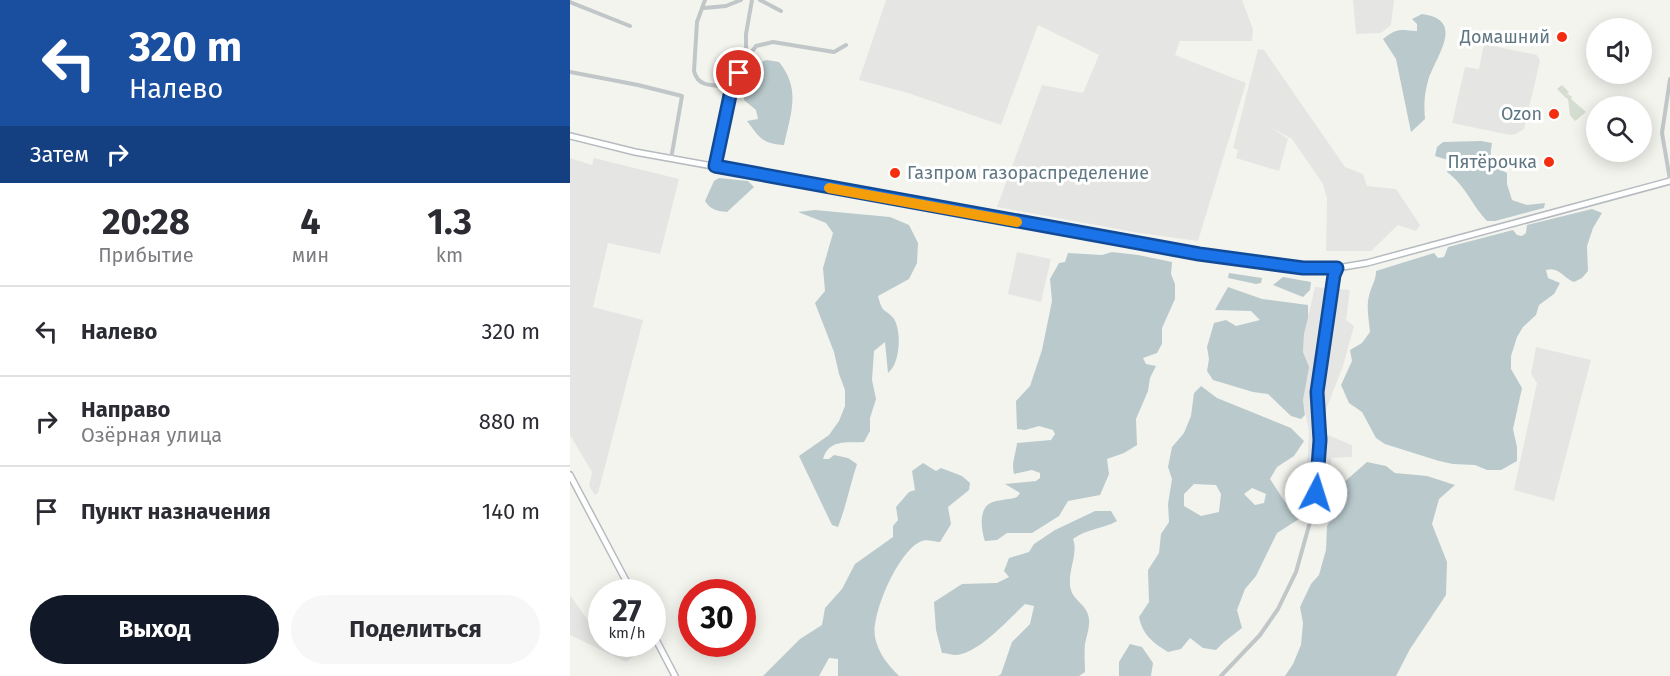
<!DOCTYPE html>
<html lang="ru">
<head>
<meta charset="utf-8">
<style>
  :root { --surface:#fff; --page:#f7f7f7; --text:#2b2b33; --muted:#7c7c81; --line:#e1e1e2; --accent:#111827 }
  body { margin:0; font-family:"Fira Sans",sans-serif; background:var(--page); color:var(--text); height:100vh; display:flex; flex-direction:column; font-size:22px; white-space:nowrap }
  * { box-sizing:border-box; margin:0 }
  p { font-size:20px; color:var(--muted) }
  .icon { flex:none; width:33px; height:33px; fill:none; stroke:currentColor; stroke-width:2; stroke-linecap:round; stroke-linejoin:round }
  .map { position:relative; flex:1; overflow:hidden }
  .side { display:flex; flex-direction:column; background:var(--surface); width:570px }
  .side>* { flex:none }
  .banner { background:#1a4fa0; color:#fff; overflow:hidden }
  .buttons { position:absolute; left:1016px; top:18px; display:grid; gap:12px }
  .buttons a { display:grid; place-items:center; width:66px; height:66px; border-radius:50%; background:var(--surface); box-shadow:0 3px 15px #0003; font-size:30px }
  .speed { position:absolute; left:18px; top:579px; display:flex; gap:12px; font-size:30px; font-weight:700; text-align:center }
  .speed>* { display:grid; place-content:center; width:78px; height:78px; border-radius:50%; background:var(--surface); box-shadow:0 3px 15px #0003; line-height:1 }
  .speed small { font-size:15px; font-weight:400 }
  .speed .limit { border:9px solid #d22; background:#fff; color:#111 }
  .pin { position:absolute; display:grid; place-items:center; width:51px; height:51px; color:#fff; margin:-26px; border:3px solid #fff; border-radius:50%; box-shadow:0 2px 6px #0007 }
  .me { position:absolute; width:66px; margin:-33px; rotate:5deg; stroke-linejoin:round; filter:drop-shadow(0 0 4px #0008) }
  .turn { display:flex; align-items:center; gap:21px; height:126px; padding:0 30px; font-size:27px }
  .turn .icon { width:78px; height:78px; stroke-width:2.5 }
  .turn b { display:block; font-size:42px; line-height:51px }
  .then { display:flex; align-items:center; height:57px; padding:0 30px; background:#0003; gap:12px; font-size:22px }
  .eta { display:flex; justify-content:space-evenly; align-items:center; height:102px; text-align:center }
  .eta b { font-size:36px; font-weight:700; line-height:42px }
  .primary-button { display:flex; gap:12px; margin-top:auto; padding:12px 30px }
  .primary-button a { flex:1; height:69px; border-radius:36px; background:var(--accent); color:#fff; font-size:24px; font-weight:700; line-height:69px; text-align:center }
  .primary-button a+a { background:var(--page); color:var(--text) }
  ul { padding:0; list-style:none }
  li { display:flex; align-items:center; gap:18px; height:90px; padding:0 30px; border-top:2px solid var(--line) }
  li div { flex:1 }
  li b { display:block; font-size:22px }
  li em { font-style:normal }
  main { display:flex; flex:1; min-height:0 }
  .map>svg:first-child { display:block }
  .built { fill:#e5e5e3 }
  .green { fill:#d5dcd0 }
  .water { fill:#b9c9cc; fill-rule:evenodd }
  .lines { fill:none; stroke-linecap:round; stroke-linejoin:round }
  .secondary-casing { stroke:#b5bbbf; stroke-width:8 }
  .minor { stroke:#c1c6c8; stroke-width:4 }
  .secondary { stroke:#fff; stroke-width:5 }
  .route-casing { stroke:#114b97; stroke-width:15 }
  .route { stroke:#1a73e8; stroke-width:10 }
  .slow { stroke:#f59e0b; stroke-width:10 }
  .poi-dot { fill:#f42d10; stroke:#fff; stroke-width:2 }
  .labels { text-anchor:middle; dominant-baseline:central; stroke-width:6; stroke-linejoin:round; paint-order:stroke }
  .poi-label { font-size:18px; fill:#607783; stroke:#fff; text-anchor:end }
</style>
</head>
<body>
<main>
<section class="side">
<div class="banner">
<div class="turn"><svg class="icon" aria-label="left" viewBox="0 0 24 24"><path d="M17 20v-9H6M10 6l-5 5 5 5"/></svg><div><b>320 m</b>Налево</div></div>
<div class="then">Затем<svg class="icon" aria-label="right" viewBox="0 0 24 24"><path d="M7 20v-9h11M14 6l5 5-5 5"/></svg></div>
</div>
<div class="eta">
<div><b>20:28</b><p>Прибытие</p></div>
<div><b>4</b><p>мин</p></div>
<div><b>1.3</b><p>km</p></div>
</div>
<ul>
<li><svg class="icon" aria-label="left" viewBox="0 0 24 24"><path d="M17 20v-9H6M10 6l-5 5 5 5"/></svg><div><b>Налево</b></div><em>320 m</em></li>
<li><svg class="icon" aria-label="right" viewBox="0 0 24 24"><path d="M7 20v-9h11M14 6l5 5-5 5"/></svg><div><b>Направо</b><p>Озёрная улица</p></div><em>880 m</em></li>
<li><svg class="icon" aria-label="arrive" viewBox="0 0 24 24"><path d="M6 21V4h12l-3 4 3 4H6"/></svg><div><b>Пункт назначения</b></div><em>140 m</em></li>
</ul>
<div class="primary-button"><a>Выход</a><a>Поделиться</a></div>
</section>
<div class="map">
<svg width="1100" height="676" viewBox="0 0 1100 676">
  <rect width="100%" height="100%" fill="#f4f4ef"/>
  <!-- built -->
  <g class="built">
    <path d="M316 0H672L683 29 682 41H610L605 55 676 83 628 241 569 233 427 207 472 85 513 93 529 55 468 25 431 125 338 93 289 80Z"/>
    <path d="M783 0H824L821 25 811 33 786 34Z"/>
    <path d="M914 44 967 55 970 61 954 129 946 134 940 135 882 123 895 67 909 69Z"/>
    <path d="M688 49 694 50 775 167 793 174 797 186 826 189 850 225 846 231 828 225 801 251H756L757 199 753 184 722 139 702 128 718 139 709 171 666 158 668 150 663 148Z"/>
    <path d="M0 158 22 165 24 158 109 179 90 254 38 243 23 307 73 320 28 493 25 495 19 486 22 472 0 435Z"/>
    <path d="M447 252 481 259 471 302 438 294Z"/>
    <path d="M745 287 780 290 776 320 784 326 773 366 757 407 753 433 782 445V457L762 458 755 484 736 482 739 432 733 400 738 367 733 352 734 334Z"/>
    <path d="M966 347 1021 360 984 501 944 490 967 383 961 374Z"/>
    <path d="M0 595 19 622H25L31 602 32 644H56L63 657 56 662 0 635Z"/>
  </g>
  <!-- green -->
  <path class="green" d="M992 85 999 92 995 96 998 94 1002 97 1001 99 1016 112 1005 121 1000 115 998 99 996 98 987 89Z"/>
  <!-- water -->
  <g class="water">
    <path d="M852 14C897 20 865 57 858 81 854 95 854 105 855 119L841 132 826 59 813 39C828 27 830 30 847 31V24L842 19Z"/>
    <path d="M197 60 209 62C231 89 221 113 214 145 192 144 189 137 177 121L188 119 186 110 174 100C176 79 174 67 197 60Z"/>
    <path d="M911 141 922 143C919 161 920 164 937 173V184L942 200 957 205 975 203 974 208 925 221H917C901 204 896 186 877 172L881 161 865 156 867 147 873 142Z"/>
    <path d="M149 178 178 181 184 187 157 212C147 211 141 210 135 201L144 181Z"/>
    <path d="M1022 209 1032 213 1023 228 1017 246 1018 271 1012 278 1004 282C993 278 989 266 976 270L978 278 990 283 984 294 969 305 966 315 953 327 947 337 941 356V369L952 388 943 429 947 447V461L931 470H917L905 465 883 464 869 461 815 444 806 438 792 412 779 403 771 385 782 361 780 350 792 343 800 332C799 320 796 307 799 296 801 286 806 281 806 271L864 253 868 258 874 257 878 247 943 230 947 235 952 236 956 233 957 225Z"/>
    <path d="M245 210 320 217 339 225 348 243 347 263 339 279 308 296C313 316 315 307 324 319 332 332 330 364 318 373L315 342 304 351 302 380 306 399 300 418V431L294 442C276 443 259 439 253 459H259L264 455 278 458 287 464C280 485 276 507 268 527L262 525 229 456 259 435 269 421 275 406V390L269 374 264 352 245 303 255 291 253 268 263 233 256 223 228 212Z"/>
    <path d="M542 252 568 255 602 262 601 274 605 284V299L592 328V344L587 353 573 358 576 364 586 366 580 378 578 391 566 419 567 445 554 453 537 459 539 474 530 495 498 501 489 516 462 533H437L427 540 415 541C411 530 408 506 423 502 431 499 439 500 447 497L450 493 435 484 466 481 470 478V473L462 470 444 474C441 463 446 454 447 443L481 440 485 434 483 430 469 426 455 430 447 429 446 401 460 386 472 350 482 301 480 279 489 263 495 262 498 253 532 255Z"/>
    <path d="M659 273 692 278 691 283 686 284 658 278Z"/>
    <path d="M713 277 741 282 740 290 733 297 703 285Z"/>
    <path d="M658 287 692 299 738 305V318L734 334 733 352 739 367 733 400 735 415 731 419 721 416 698 394 683 392 643 380 637 371 639 359 637 347 644 323 656 320 666 326 690 320 681 311 645 310Z"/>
    <path d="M631 386 647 398 721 428 734 441 724 456 707 467 700 479 715 502 729 511V519L707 533 686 576 675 589 667 610 672 628 654 642 646 650 633 648 620 638 611 649 598 652C583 643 572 634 569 617L579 602 578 570 589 553 591 534 599 522 598 504 602 479 598 467 602 447 614 433 621 416 624 393ZM624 484 646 485 651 494 649 512 631 516 614 506V494ZM682 488 696 494 694 503 685 505 674 494Z"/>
    <path d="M797 462 816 466 825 473 857 476 885 485 869 499 862 524 877 562 876 595 840 649 826 676H715L723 664 731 645 733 623 730 607 741 584 749 575 756 550 757 526 770 504 772 484Z"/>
    <path d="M353 463 366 471 371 468 392 476 400 483 399 490 378 507 381 524 370 542C365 542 356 539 352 541 329 549 301 614 305 637 308 653 318 665 329 676H268V659L259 658 249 676H193L230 639 252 625 255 608 272 589 285 564 323 537V526L328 520 326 507 339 492 345 490 342 471Z"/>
    <path d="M525 511H541L547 521C533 529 516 529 503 539 509 554 496 574 501 590 503 599 514 604 517 612 522 623 517 633 515 644 514 653 515 663 515 672L509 676H428L431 674 442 642 460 624 464 606 455 604C440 618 408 654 386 655 382 655 376 653 372 653L366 630 364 602 392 584 427 583 439 577 434 571 439 558 459 552 464 544 485 530Z"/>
    <path d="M560 644 572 647 583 663 581 676H549V662Z"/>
  </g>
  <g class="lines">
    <defs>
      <g id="secondary">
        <path d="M0 136 65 152 629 254 733 268 761 269 797 263 1100 181"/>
        <path d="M0 475 62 592"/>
        <path d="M82 632 105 676"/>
      </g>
    </defs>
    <!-- secondary casing -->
    <use href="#secondary" class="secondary-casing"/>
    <!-- minor -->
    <g class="minor">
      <path d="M135 0 127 22 124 71C128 89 147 85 162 86"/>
      <path d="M190 0 211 11"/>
      <path d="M0 2 60 26"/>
      <path d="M134 8 156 6 171 0"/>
      <path d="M176 60 186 46 203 42 264 52 276 45"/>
      <path d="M0 72 68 85 112 96 101 159"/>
      <path d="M1100 79 1092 133 1100 180"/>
      <path d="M145 167 162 86 176 60V34L182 0"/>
      <path d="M651 676 690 635 708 609 726 572 740 522 746 493 750 439 747 392 764 275 767 269"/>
    </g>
    <!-- secondary -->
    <use href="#secondary" class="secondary"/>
  </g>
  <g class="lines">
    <defs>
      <path id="route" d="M169 73 162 86 145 166 629 254 733 268H767L764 275 747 392 750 440 746 493"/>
    </defs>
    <!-- route casing -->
    <use href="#route" class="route-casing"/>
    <!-- route -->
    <use href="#route" class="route"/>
    <!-- slow -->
    <path class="slow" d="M259 188 447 222"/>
  </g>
  <!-- markers -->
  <g class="poi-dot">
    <circle cx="992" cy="37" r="6"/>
    <circle cx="984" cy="114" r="6"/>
    <circle cx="979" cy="162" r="6"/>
    <circle cx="325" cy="173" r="6"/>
  </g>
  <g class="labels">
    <!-- poi labels -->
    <g class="poi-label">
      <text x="980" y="37">Домашний</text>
      <text x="972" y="114">Ozon</text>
      <text x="967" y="162">Пятёрочка</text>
      <text x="337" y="173" text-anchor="start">Газпром газораспределение</text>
    </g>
  </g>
</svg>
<div class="buttons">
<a><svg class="icon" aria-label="sound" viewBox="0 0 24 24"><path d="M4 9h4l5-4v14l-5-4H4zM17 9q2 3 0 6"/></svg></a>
<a><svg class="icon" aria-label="search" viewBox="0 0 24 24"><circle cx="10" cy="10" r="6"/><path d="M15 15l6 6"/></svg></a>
</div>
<div class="speed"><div>27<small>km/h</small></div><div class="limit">30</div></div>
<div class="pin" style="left:169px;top:73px;background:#d93025"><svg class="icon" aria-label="arrive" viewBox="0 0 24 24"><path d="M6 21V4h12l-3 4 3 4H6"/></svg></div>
<svg class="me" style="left:746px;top:493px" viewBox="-20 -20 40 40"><circle r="19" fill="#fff"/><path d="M0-13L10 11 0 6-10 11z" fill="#1a73e8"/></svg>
</div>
</main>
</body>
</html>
